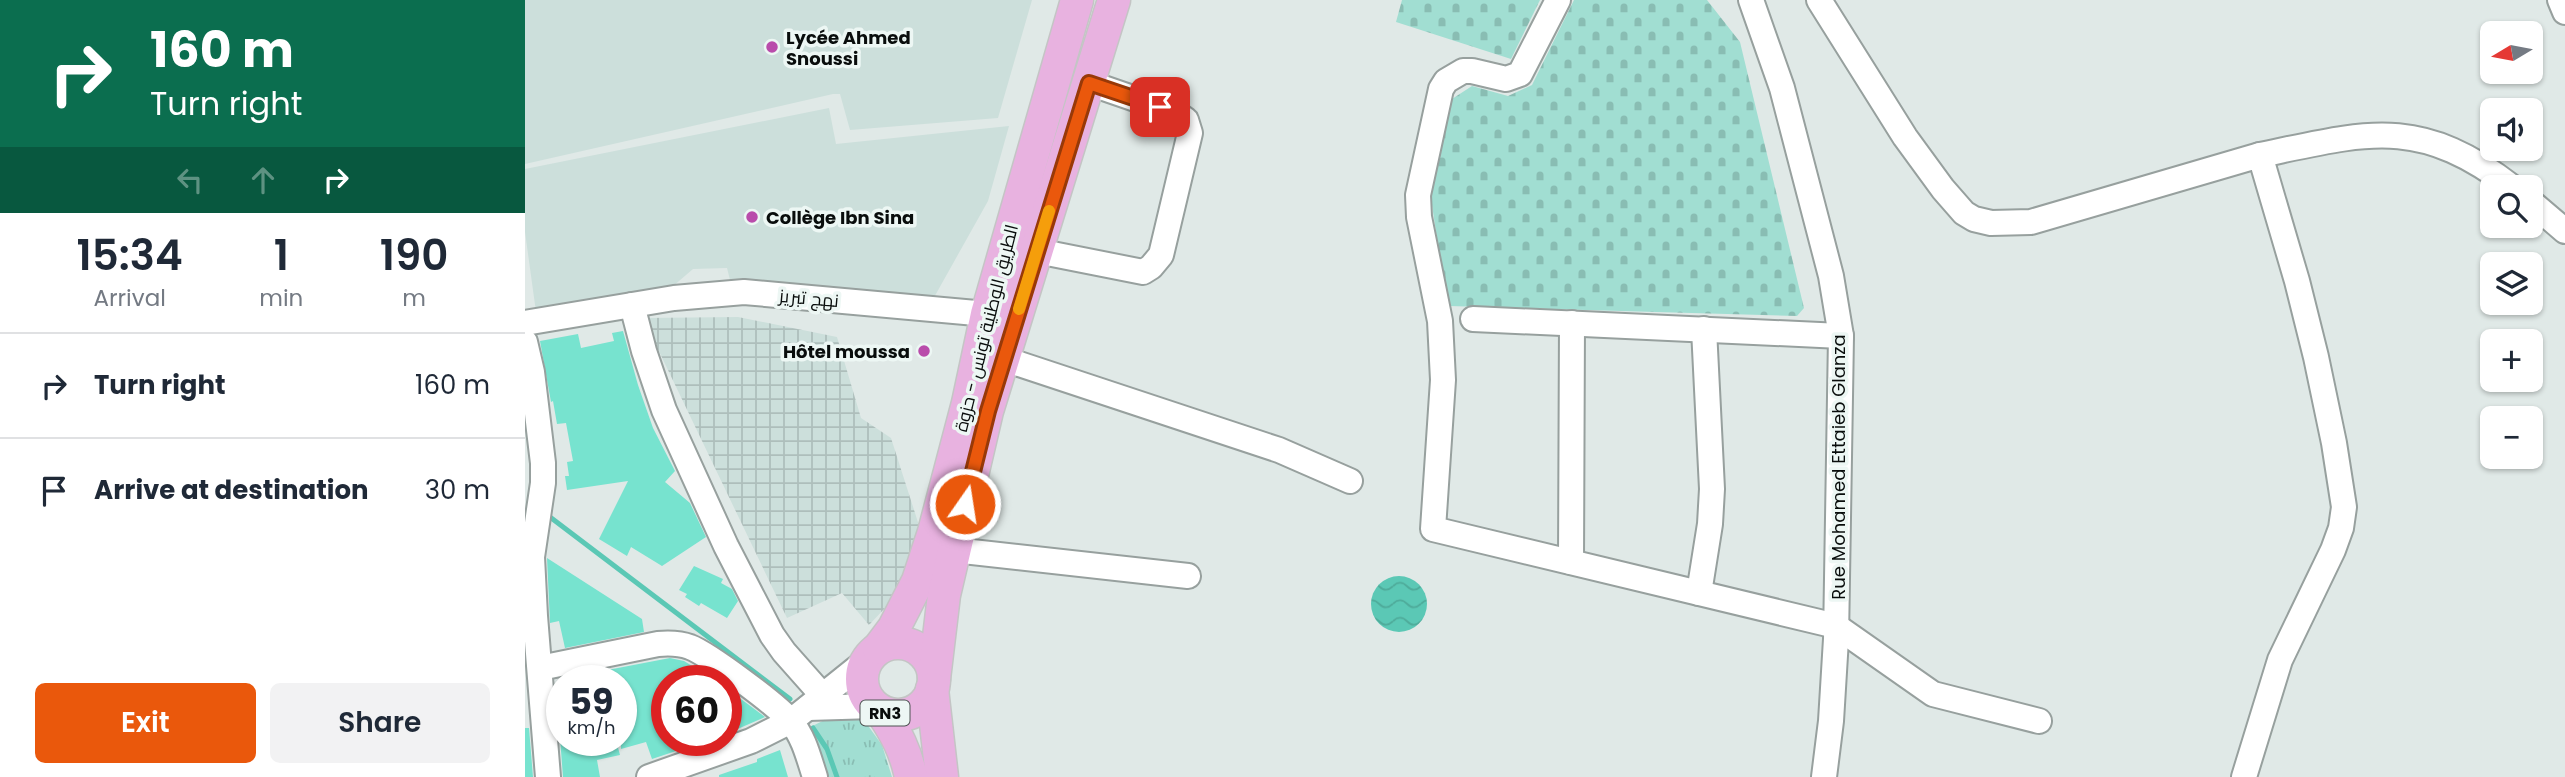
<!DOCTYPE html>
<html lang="en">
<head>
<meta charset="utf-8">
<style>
  :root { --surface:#fff; --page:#f2f2f3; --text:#1f2937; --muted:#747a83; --line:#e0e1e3; --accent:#ea580c }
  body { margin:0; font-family:Poppins,Cairo,sans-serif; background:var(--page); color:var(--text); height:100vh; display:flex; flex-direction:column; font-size:26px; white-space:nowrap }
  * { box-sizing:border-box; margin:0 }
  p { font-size:23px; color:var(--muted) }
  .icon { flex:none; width:38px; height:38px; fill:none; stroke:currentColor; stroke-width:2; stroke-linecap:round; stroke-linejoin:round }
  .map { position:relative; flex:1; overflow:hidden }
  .details { display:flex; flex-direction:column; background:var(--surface); width:525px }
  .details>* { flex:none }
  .guide { background:#0b6e4f; color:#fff; overflow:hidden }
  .needle { width:46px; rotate:260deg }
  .controls { position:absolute; left:1955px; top:21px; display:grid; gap:14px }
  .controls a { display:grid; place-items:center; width:63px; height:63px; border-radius:10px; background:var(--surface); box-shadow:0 2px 5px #0004; font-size:35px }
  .speed { position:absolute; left:21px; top:665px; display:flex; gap:14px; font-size:35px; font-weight:700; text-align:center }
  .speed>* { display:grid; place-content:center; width:91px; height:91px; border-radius:50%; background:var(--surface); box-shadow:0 2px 5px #0004; line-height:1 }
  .speed small { font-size:18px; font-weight:400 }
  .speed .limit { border:10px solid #d22; background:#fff; color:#111 }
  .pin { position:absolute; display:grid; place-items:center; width:60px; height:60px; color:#fff; margin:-30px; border-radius:14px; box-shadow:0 4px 10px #0006 }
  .me { position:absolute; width:77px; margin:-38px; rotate:13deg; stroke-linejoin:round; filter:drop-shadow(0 0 5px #0008) }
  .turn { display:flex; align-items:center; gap:24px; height:147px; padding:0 35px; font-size:32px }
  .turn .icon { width:91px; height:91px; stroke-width:2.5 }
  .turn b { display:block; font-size:49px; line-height:60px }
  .lanes { display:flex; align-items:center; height:66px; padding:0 35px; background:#0003; justify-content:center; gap:35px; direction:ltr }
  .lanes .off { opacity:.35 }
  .eta { display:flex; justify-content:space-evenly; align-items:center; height:119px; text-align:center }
  .eta b { font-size:42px; font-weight:600; line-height:49px }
  .primary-button { display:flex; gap:14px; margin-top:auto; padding:14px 35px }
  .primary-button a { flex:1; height:80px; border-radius:10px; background:var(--accent); color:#fff; font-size:28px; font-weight:600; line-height:80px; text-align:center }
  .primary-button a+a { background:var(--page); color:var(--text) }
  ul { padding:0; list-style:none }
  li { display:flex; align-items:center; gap:21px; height:105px; padding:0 35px; border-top:2px solid var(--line) }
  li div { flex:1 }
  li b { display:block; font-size:26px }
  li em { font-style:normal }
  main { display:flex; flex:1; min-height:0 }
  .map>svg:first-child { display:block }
  .built { fill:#ccdfdb }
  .industrial { fill:url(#industrial-grid) }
  .grass { fill:url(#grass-tufts) }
  .cemetery { fill:url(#cemetery-stones) }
  .water { fill:url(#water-waves) }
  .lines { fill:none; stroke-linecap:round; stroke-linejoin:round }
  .stream { stroke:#5bc8b5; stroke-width:5 }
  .building { fill:#77e3cf }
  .minor-casing { stroke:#97a09e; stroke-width:28 }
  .major-casing { stroke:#c4c5c5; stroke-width:35 }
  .minor { stroke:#fff; stroke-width:24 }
  .major { stroke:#e8b2e0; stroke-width:32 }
  .route-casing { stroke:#983908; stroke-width:18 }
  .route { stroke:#ea580c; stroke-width:12 }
  .slow { stroke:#f59e0b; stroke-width:12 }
  .poi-dot { fill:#b94cab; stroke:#edf7f4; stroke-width:2.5 }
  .labels { text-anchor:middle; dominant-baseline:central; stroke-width:7; stroke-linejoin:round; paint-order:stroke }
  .shield { fill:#edf7f4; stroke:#4d5352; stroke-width:2 }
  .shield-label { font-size:16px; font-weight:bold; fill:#090d0c }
  .poi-label { font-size:18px; font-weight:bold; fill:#090d0c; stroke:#edf7f4; text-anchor:start }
  .street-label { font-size:18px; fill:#090d0c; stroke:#edf7f4 }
</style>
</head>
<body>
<main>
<section class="details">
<div class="guide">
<div class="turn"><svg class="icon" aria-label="right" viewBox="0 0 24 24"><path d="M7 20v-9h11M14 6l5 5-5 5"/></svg><div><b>160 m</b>Turn right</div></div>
<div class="lanes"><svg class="icon off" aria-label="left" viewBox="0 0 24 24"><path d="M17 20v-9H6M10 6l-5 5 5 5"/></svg><svg class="icon off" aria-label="ahead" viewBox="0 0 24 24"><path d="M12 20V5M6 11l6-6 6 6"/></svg><svg class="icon" aria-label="right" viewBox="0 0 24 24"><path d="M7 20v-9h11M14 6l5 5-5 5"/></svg></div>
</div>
<div class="eta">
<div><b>15:34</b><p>Arrival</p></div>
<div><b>1</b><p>min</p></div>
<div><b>190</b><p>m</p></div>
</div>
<ul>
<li><svg class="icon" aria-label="right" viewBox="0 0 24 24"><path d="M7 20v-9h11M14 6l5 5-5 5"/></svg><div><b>Turn right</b></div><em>160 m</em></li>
<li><svg class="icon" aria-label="arrive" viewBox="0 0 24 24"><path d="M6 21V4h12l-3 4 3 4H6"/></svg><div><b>Arrive at destination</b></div><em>30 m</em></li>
</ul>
<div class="primary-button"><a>Exit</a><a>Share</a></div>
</section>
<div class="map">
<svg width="2040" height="777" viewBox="0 0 2040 777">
  <defs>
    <pattern id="industrial-grid" width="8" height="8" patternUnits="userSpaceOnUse" patternTransform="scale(1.75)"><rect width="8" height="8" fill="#ccdfdb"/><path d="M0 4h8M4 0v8" fill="none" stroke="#aebebb"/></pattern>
    <pattern id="grass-tufts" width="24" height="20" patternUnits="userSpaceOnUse" patternTransform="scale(1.75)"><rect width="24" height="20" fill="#a1ded2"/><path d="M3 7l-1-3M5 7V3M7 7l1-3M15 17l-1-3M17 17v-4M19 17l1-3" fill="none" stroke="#89bdb3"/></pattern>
    <pattern id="cemetery-stones" width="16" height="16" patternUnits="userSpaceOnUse" patternTransform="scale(1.75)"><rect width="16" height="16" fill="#a1ded2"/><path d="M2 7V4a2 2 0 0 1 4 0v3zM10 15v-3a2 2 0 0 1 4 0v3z" fill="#89bdb3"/></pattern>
    <pattern id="water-waves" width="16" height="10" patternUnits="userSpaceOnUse" patternTransform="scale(1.75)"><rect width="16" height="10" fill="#5bc8b5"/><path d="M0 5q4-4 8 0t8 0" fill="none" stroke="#4eab9a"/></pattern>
  </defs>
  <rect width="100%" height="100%" fill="#e0e9e7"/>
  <!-- built -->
  <g class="built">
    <path d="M0 0H507L473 118 325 130 315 94H308L0 164Z"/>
    <path d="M304 108 311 144 484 126 463 201 407 301 206 284 202 268 168 269 140 293 11 312 0 232V169Z"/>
  </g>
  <!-- industrial -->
  <path class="industrial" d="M213 317 312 337 336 418 366 438 398 538 379 588 344 625 317 593 262 618 118 318Z"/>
  <!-- grass -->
  <path class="grass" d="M310 715 336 716 357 745 367 777H294L275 732Z"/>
  <!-- cemetery -->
  <g class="cemetery">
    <path d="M877 0H1015L986 59 871 22Z"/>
    <path d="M1049 0H1182L1215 42 1279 308 1272 316 924 306 918 280 906 198 927 99 947 86 983 96 1007 85Z"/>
  </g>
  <!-- water -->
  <circle class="water" cx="874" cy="604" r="28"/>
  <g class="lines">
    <!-- stream -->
    <g class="stream">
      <path d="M21 514 265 699"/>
      <path d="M288 728 302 749 312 777"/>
    </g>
  </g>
  <!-- building -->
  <g class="building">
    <path d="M98 331 113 385 128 428 150 471 140 482 165 503 181 537 137 566 106 547 102 556 74 539 103 481 42 490 40 476H44L42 462 48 461 41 423 32 424 28 401 26 402 15 341 53 334 56 348 89 341 87 333Z"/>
    <path d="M22 558 117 619 119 632 40 648 34 621 25 623Z"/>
    <path d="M169 566 198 579 196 583 207 589 213 601 202 618 176 603 174 606 160 597 162 594 154 590Z"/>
    <path d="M145 658 159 661 192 681H142V740H174L175 743 127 759 121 742 96 749V681H46V677Z"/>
    <path d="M201 688 224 705 240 717 201 734Z"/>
    <path d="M34 725H37V740H91L95 755 72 760 75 777H38Z"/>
    <path d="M0 728H4L8 777H0Z"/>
    <path d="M255 750 263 777H194V775L232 762V759Z"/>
  </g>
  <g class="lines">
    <defs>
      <g id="minor">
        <path d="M1033 0 995 74 981 79 947 71H938L921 81 916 89 893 195 894 217 915 321 918 380 908 529 1311 626 1408 694 1514 721"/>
        <path d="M1226 0 1257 88 1306 276 1316 336 1311 639 1306 721 1299 777"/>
        <path d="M1294 0 1380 137 1418 189 1439 213 1449 219 1466 223 1506 222 1735 155 1772 281 1791 357 1809 443 1819 507 1816 528 1808 550 1755 660 1719 777"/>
        <path d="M2035 0 2040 12"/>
        <path d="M1735 155C1841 133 1893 115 1987 187"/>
        <path d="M2006 202 2040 231"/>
        <path d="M512 251 618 272 626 267 636 255 665 133 661 120 651 113 564 83"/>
        <path d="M107 305 119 351 139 410 201 546 247 635 259 652 298 696"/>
        <path d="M948 319 1316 336"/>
        <path d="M0 323 149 298 219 292 462 314"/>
        <path d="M0 342 7 372 18 463V483L7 557 10 616 23 777"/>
        <path d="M479 359 754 450 825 481"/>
        <path d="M429 550 663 576"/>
        <path d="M1046 562 1047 323"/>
        <path d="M1174 593 1185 524 1187 489 1179 329"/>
        <path d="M15 668 133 644C144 643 154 643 165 647 183 654 254 706 266 722 279 737 284 759 290 777"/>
        <path d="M283 708 349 706"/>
        <path d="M124 777 226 741 266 721 342 660"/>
      </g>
      <g id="major">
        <circle cx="373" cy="679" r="36"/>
        <path d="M354 648 369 628 393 581 409 532 443 403 462 314 552 0"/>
        <path d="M409 679 419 595 462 411 589 0"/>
        <path d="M407 689 417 777"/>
        <path d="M357 712C371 733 381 752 386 777"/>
      </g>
    </defs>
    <!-- minor casing -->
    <use href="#minor" class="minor-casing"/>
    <!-- major casing -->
    <use href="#major" class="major-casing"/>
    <!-- minor -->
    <use href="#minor" class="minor"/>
    <!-- major -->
    <use href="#major" class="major"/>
  </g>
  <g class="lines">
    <defs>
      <path id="route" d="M440 504 463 411 564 83 635 107"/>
    </defs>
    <!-- route casing -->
    <use href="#route" class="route-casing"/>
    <!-- route -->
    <use href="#route" class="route"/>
    <!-- slow -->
    <path class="slow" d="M494 309 524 211"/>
  </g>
  <!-- markers -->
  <g class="poi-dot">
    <circle cx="247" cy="47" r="7"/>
    <circle cx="227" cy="217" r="7"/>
    <circle cx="399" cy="351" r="7"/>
  </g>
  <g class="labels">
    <!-- shield labels -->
    <rect class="shield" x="335.5" y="700.5" width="49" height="25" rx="5"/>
    <g class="shield-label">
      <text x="360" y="713">RN3</text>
    </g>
    <!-- poi labels -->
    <g class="poi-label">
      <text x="261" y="37">Lycée Ahmed<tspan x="261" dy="21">Snoussi</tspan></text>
      <text x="241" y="217">Collège Ibn Sina</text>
      <text x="385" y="351" text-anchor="end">Hôtel moussa</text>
    </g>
    <!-- street labels -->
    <g class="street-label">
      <text transform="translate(284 298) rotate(5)">نهج تبريز</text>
      <text transform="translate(461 328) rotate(-76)">الطريق الوطنية تونس - حزوة</text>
      <text transform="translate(1313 467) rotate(-90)">Rue Mohamed Ettaieb Glanza</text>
    </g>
  </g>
</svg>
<div class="controls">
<a><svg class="needle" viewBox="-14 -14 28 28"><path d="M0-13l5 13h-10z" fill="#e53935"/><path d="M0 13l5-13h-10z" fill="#747a83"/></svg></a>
<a><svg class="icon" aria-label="sound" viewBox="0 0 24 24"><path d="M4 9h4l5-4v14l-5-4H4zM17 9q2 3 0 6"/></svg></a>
<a><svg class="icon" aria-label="search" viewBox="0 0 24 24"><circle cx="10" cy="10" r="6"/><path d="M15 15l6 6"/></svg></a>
<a><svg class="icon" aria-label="layers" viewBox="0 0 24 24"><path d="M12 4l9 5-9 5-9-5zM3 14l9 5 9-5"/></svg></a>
<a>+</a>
<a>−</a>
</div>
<div class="speed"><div>59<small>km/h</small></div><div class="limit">60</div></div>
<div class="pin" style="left:635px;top:107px;background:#d93025"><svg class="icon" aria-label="arrive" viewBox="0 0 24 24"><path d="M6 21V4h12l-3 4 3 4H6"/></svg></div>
<svg class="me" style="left:440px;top:504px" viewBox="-20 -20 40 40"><circle r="17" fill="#ea580c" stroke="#fff" stroke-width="3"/><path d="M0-11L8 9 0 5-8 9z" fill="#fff"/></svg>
</div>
</main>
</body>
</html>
